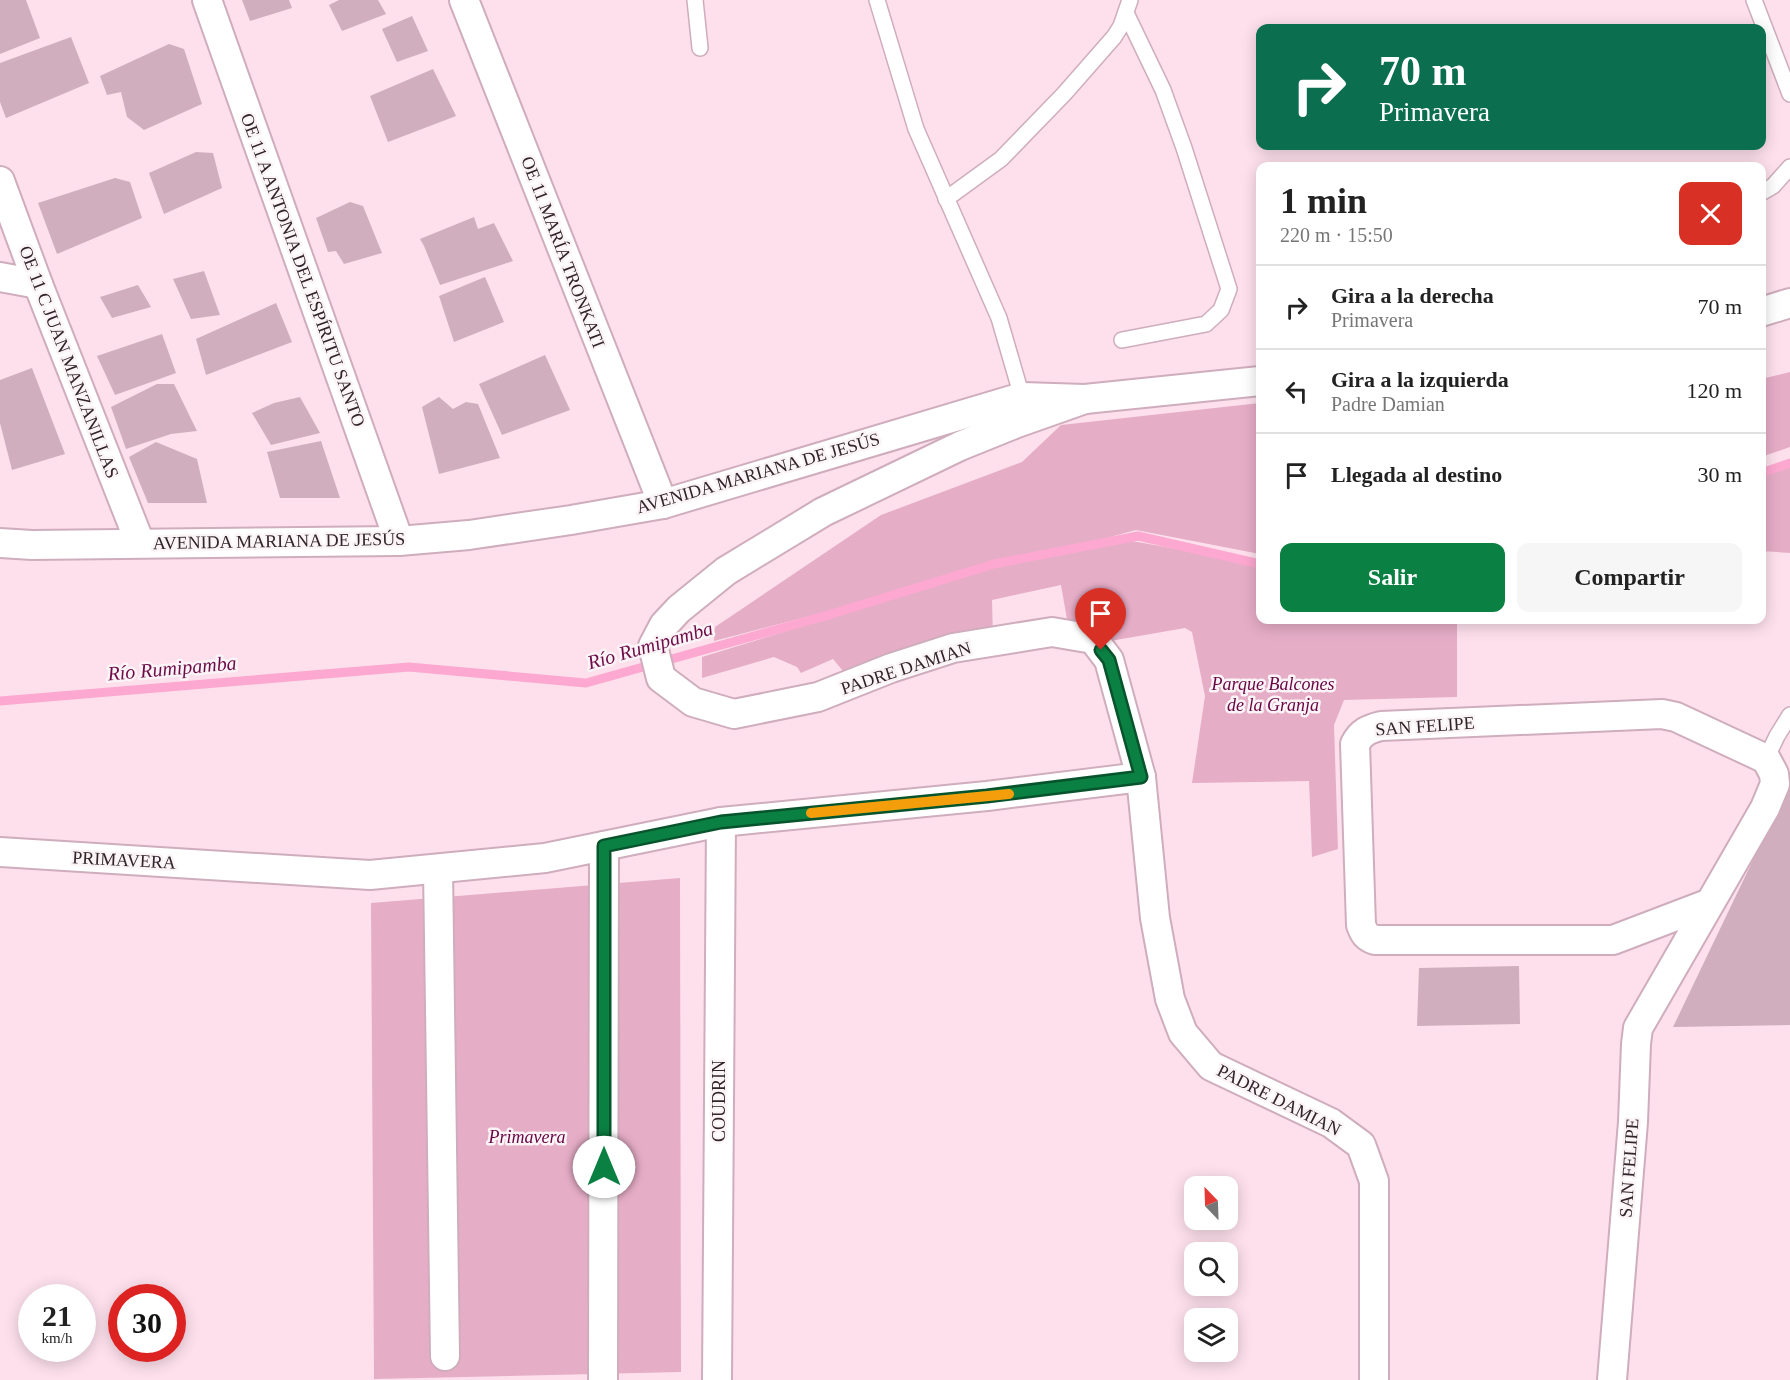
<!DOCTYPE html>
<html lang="es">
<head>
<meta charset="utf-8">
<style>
  :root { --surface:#fff; --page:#f6f6f6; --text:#222; --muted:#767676; --line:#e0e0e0; --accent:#0b8043 }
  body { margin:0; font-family:Georgia,serif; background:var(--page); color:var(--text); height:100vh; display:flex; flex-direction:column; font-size:22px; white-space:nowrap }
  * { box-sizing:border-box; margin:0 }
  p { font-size:20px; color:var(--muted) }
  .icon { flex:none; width:33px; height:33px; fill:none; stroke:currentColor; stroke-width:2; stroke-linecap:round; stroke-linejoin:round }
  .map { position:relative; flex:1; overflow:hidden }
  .panel { position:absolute; left:1256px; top:162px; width:510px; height:462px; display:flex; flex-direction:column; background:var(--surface); border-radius:12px; box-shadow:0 3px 15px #0003 }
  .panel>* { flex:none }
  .top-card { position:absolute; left:1256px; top:24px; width:510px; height:126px; border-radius:12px; box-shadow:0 3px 15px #0003; background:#0b6e4f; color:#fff; overflow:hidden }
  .needle { width:39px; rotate:337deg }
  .buttons { position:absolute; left:1184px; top:1176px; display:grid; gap:12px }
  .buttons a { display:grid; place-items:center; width:54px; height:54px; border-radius:12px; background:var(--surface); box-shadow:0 3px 15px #0003; font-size:30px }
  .speed { position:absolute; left:18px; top:1284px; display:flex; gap:12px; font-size:30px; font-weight:700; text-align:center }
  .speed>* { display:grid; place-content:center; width:78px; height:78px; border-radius:50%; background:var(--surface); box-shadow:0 3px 15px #0003; line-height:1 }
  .speed small { font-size:15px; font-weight:400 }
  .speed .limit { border:9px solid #d22; background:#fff; color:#111 }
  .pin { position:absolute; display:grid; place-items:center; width:51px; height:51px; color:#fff; margin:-62px -26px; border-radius:50% 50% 50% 0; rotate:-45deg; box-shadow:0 0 6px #0007 }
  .pin .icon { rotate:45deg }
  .me { position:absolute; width:66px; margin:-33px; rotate:0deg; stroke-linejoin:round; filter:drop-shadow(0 0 4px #0008) }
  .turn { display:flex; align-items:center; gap:21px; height:126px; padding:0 24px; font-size:27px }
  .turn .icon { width:78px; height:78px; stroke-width:2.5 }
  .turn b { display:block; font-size:42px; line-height:51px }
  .round { display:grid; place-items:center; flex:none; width:63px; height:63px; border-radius:12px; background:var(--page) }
  .overview { display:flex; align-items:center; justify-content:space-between; height:102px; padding:0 24px }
  h1 { font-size:36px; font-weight:600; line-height:45px }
  .button { display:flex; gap:12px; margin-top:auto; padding:12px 24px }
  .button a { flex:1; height:69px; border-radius:12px; background:var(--accent); color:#fff; font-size:24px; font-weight:600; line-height:69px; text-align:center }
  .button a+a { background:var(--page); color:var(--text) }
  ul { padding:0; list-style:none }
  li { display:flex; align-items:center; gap:18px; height:84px; padding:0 24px; border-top:2px solid var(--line) }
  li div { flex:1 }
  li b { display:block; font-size:22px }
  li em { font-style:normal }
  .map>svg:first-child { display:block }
  .green { fill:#e6adc7 }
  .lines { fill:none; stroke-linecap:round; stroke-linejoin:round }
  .stream { stroke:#fda8d0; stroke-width:9 }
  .building { fill:#d0aebd }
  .lane-casing { stroke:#cfadbc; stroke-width:18 }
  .street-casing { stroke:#cfadbc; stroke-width:32 }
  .lane { stroke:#fff; stroke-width:15 }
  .street { stroke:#fff; stroke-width:28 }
  .route-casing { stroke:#07532c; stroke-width:15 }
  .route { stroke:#0b8043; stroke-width:10 }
  .slow { stroke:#f59e0b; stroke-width:10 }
  .labels { text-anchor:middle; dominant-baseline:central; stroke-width:5; stroke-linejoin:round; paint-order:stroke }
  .street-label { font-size:18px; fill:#31242a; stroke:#fbf4f7 }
  .park-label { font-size:18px; font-style:italic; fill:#690444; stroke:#fbf4f7 }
  .water-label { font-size:20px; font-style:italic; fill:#6e0c48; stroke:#fbf4f7 }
</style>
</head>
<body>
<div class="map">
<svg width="1790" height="1380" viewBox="0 0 1790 1380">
  <rect width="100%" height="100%" fill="#fde0ec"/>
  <!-- green -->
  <g class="green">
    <path d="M1790 372V447L1761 457V379Z"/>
    <path d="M1260 403V554L1136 530 1007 565 1132 541 1260 564V620H1457V697L1344 700 1334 725 1338 849 1312 857 1309 781 1192 783 1205 696 1192 632 1185 628 1110 641 1069 631 1061 585 992 600 993 639 848 677 833 659 801 673 797 667 774 657 702 678V657L975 573 714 641 715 627 881 515 1022 462 1061 425Z"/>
    <path d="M1790 463V553L1761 551V473Z"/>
    <path d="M680 878 681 1372 374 1379 371 903Z"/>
  </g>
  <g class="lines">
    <!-- stream -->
    <g class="stream">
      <path d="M1761 473 1790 463"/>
      <path d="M0 701 409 667 586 683 825 616 994 564 1138 536 1260 564"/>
    </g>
  </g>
  <!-- building -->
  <g class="building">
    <path d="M0 0H26L40 38 0 54Z"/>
    <path d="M242 0H289L292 8 250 21Z"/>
    <path d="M339 0H378L386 14 342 31 329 5Z"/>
    <path d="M412 16 428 51 397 62 382 29Z"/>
    <path d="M71 37 89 83 6 118 0 102V63Z"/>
    <path d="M169 44 184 49 202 104 144 130 127 117 121 92 107 95 100 76Z"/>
    <path d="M433 69 456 116 388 142 370 96Z"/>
    <path d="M196 152 213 153 222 188 164 214 149 173Z"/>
    <path d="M115 178 130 182 142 218 57 254 38 203Z"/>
    <path d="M350 202 363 206 382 253 344 264 336 251 328 252 316 218Z"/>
    <path d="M474 217 478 229 494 223 513 261 440 285 424 246 420 239Z"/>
    <path d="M204 271 220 315 191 319 173 279Z"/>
    <path d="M485 277 504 322 454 342 439 296Z"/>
    <path d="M138 285 151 307 112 318 100 297Z"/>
    <path d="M276 303 292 342 206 375 196 339Z"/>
    <path d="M162 334 176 373 115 395 97 356Z"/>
    <path d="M545 355 570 410 502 435 479 384Z"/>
    <path d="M32 368 65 454 12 470 0 423V380Z"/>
    <path d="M157 384H174L197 431 171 434 126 449 111 407Z"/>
    <path d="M300 397 320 433 271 445 252 413 274 403Z"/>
    <path d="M439 397 453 409 466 402 478 404 500 458 439 474 422 407Z"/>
    <path d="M321 441 340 498H280L267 452Z"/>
    <path d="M156 442 197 459 207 503H148L129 457Z"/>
    <path d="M1790 783V1025L1673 1027Z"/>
    <path d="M1519 966 1520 1024 1417 1026 1419 968Z"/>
  </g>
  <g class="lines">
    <defs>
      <g id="lane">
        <path d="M695 0 700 48"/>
        <path d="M877 0 916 129 999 318 1022 397"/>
        <path d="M1754 0 1790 94"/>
        <path d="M1761 193 1773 186 1790 167"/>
        <path d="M946 199 1001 159 1064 94 1114 37 1121 26 1130 0"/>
        <path d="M1122 340 1206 324 1221 310 1229 289 1184 148 1163 90 1126 13"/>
        <path d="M1766 759 1777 736 1790 715"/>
      </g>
      <g id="street">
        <path d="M207 0 399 541"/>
        <path d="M464 0 663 504"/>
        <path d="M0 181 38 284 140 543"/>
        <path d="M0 277 38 284"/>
        <path d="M1761 312 1790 303"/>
        <path d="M1085 399 1017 423 960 446 823 512 726 571 679 609 664 625 653 646 661 678 693 702 734 714 818 697 891 668 953 648 1052 632 1093 639 1109 660 1141 777 1155 918 1170 999 1183 1033 1211 1066 1331 1123 1361 1145 1374 1181V1380"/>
        <path d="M0 543 32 545 399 541 469 535 571 520 663 504 1022 397 1085 399 1260 381"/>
        <path d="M0 852 370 875 545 858 721 822 987 796 1141 777"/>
        <path d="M438 869 445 1356"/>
        <path d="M603 1380 604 846"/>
        <path d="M717 1380 721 822"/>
        <path d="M1612 1380 1633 1122 1636 1044 1638 1028 1765 808 1775 784 1774 774 1766 759 1676 717 1662 714 1381 726C1369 729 1361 732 1355 744L1361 925C1364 933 1366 937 1375 940H1613L1710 903"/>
      </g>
    </defs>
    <!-- lane casing -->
    <use href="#lane" class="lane-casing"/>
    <!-- street casing -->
    <use href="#street" class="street-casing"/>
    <!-- lane -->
    <use href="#lane" class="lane"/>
    <!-- street -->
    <use href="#street" class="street"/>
  </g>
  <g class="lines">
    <defs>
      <path id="route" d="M604 1167V846L721 822 987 796 1141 777 1109 660 1101 650"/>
    </defs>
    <!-- route casing -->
    <use href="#route" class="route-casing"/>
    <!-- route -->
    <use href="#route" class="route"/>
    <!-- slow -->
    <path class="slow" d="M811 813 1009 794"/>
  </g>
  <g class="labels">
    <!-- street labels -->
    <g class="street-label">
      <text transform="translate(563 252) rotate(69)">OE 11 MARÍA TRONKATI</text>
      <text transform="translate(303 270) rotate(70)">OE 11 A ANTONIA DEL ESPÍRITU SANTO</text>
      <text transform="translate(69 362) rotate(69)">OE 11 C JUAN MANZANILLAS</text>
      <text transform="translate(758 473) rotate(-16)">AVENIDA MARIANA DE JESÚS</text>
      <text transform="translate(279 541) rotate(-1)">AVENIDA MARIANA DE JESÚS</text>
      <text transform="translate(906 668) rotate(-18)">PADRE DAMIAN</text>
      <text transform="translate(1425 726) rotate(-4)">SAN FELIPE</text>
      <text transform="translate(124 860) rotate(3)">PRIMAVERA</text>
      <text transform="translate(1279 1100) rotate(27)">PADRE DAMIAN</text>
      <text transform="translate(719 1101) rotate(-90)">COUDRIN</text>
      <text transform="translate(1629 1168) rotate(-86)">SAN FELIPE</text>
    </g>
    <!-- park labels -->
    <g class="park-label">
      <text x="1273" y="684">Parque Balcones<tspan x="1273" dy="21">de la Granja</tspan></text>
      <text x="527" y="1137">Primavera</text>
    </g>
    <!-- water labels -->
    <g class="water-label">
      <text transform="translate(650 645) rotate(-16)">Río Rumipamba</text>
      <text transform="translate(172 668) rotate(-5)">Río Rumipamba</text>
    </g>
  </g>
</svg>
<div class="buttons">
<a><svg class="needle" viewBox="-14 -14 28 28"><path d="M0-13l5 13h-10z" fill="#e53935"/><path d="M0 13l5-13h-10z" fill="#767676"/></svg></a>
<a><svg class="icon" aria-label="search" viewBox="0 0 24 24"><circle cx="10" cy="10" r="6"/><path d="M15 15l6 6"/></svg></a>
<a><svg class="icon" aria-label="layers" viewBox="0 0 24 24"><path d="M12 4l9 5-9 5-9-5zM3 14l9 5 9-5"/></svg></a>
</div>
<div class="speed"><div>21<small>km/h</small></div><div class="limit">30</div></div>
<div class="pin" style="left:1101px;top:650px;background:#d93025"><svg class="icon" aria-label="arrive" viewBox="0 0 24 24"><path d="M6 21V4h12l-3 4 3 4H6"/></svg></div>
<svg class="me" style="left:604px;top:1167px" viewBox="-20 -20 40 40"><circle r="19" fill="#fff"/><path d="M0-13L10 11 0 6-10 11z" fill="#0b8043"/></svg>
<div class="top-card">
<div class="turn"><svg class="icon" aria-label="right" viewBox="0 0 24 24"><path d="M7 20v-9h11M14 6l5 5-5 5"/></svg><div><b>70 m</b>Primavera</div></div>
</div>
<section class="panel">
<div class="overview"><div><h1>1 min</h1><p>220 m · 15:50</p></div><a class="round" style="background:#d93025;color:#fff"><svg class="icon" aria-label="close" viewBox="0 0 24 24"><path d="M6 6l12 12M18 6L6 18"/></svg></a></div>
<ul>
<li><svg class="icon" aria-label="right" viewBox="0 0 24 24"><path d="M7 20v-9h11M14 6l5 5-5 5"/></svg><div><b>Gira a la derecha</b><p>Primavera</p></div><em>70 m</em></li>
<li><svg class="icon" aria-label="left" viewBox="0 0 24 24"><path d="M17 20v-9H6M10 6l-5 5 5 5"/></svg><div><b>Gira a la izquierda</b><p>Padre Damian</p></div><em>120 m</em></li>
<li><svg class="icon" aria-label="arrive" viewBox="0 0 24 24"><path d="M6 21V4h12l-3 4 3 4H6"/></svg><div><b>Llegada al destino</b></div><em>30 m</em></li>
</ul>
<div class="button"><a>Salir</a><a>Compartir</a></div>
</section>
</div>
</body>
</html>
